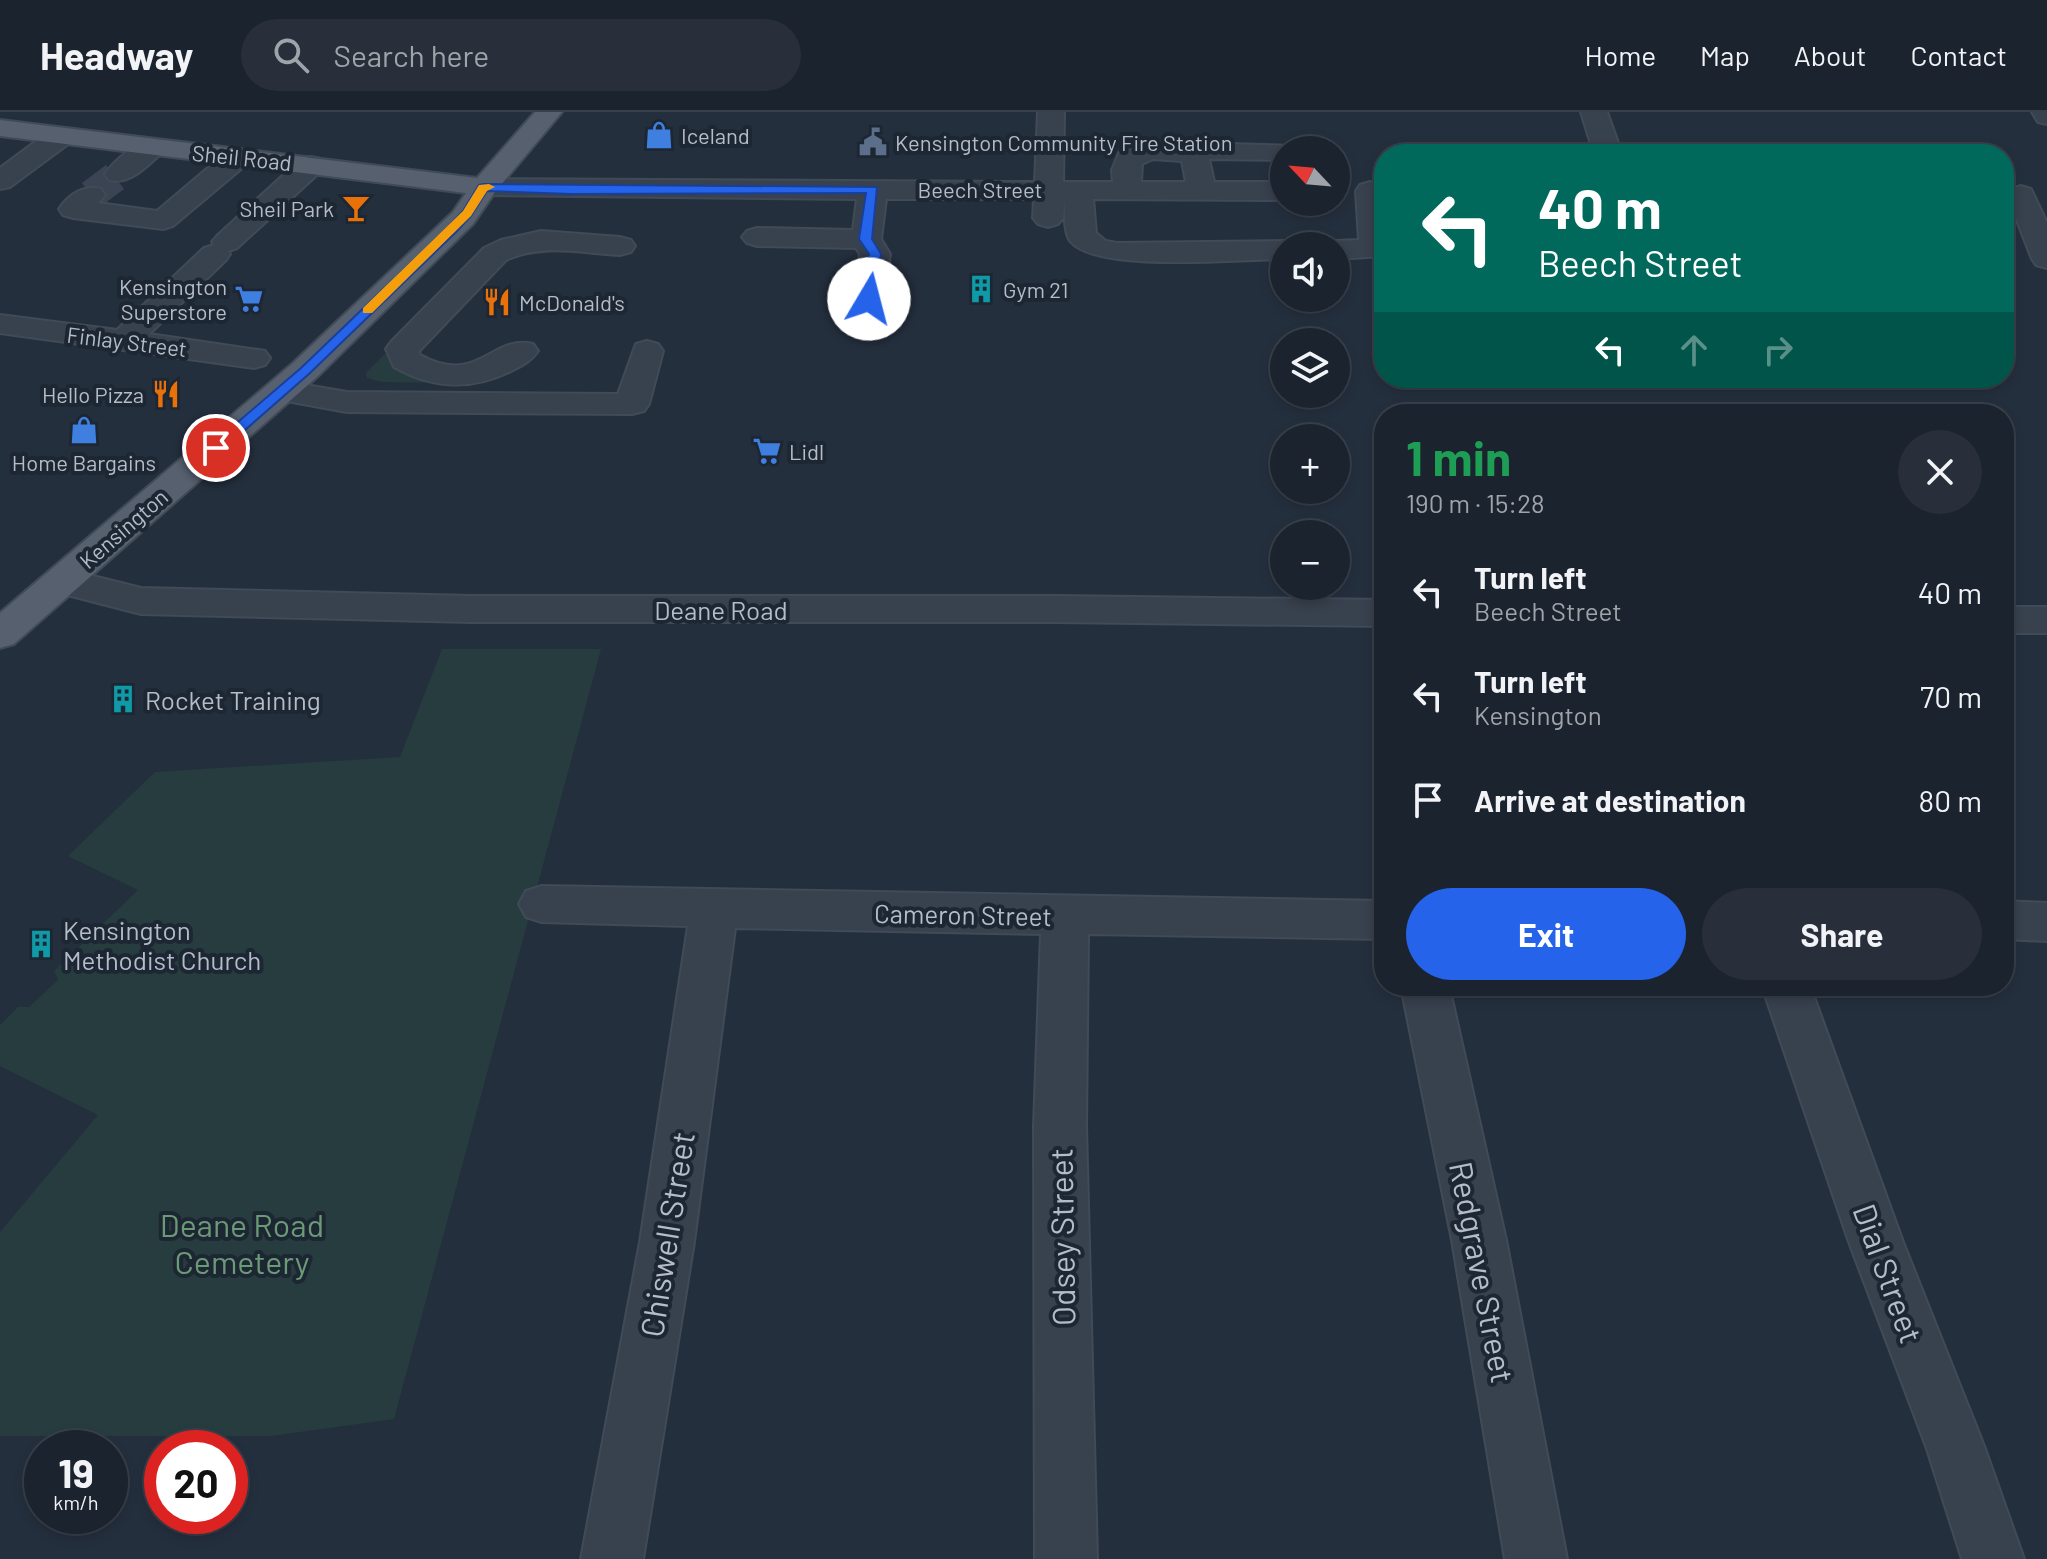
<!DOCTYPE html>
<html lang="en">
<head>
<meta charset="utf-8">
<style>
  :root { --surface:#1b232e; --page:#282f3a; --text:#f1f3f6; --muted:#a0a4aa; --line:#39404a; --accent:#2563eb }
  body { margin:0; font-family:Barlow,sans-serif; background:var(--page); color:var(--text); height:100vh; display:flex; flex-direction:column; font-size:30px; white-space:nowrap }
  * { box-sizing:border-box; margin:0 }
  p { font-size:26px; color:var(--muted) }
  .icon { flex:none; width:44px; height:44px; fill:none; stroke:currentColor; stroke-width:2; stroke-linecap:round; stroke-linejoin:round }
  .map { position:relative; flex:1; overflow:hidden }
  .details { position:absolute; left:1374px; top:292px; width:640px; height:592px; display:flex; flex-direction:column; background:var(--surface); border-radius:32px; box-shadow:0 4px 12px #0003,0 0 0 2px var(--line) }
  .details>* { flex:none }
  .hud { position:absolute; left:1374px; top:32px; width:640px; height:244px; border-radius:32px; box-shadow:0 4px 12px #0003,0 0 0 2px var(--line); background:#00695c; color:#fff; overflow:hidden }
  .needle { width:52px; rotate:296deg }
  .fabs { position:absolute; left:1270px; top:24px; display:grid; gap:16px }
  .fabs a { display:grid; place-items:center; width:80px; height:80px; border-radius:50%; background:var(--surface); box-shadow:0 4px 12px #0003,0 0 0 2px var(--line); font-size:40px }
  .speed { position:absolute; left:24px; top:1318px; display:flex; gap:16px; font-size:40px; font-weight:700; text-align:center }
  .speed>* { display:grid; place-content:center; width:104px; height:104px; border-radius:50%; background:var(--surface); box-shadow:0 4px 12px #0003,0 0 0 2px var(--line); line-height:1 }
  .speed small { font-size:20px; font-weight:400 }
  .speed .limit { border:12px solid #d22; background:#fff; color:#111 }
  .pin { position:absolute; display:grid; place-items:center; width:68px; height:68px; color:#fff; margin:-34px; border:4px solid #fff; border-radius:50%; box-shadow:0 2px 8px #0007 }
  .me { position:absolute; width:88px; margin:-44px; rotate:8deg; stroke-linejoin:round; filter:drop-shadow(0 0 6px #0008) }
  .turn { display:flex; align-items:center; gap:28px; height:168px; padding:0 32px; font-size:36px }
  .turn .icon { width:104px; height:104px; stroke-width:2.5 }
  .turn b { display:block; font-size:56px; line-height:68px }
  .lanes { display:flex; align-items:center; height:76px; padding:0 32px; background:#0003; justify-content:center; gap:40px; direction:ltr }
  .lanes .off { opacity:.35 }
  .round { display:grid; place-items:center; flex:none; width:84px; height:84px; border-radius:42px; background:var(--page) }
  .summary { display:flex; align-items:center; justify-content:space-between; height:136px; padding:0 32px }
  h1 { font-size:48px; font-weight:700; line-height:60px; color:#1e9e55 }
  .action { display:flex; gap:16px; margin-top:auto; padding:16px 32px }
  .action a { flex:1; height:92px; border-radius:48px; background:var(--accent); color:#fff; font-size:32px; font-weight:700; line-height:92px; text-align:center }
  .action a+a { background:var(--page); color:var(--text) }
  ul { padding:0; list-style:none }
  li { display:flex; align-items:center; gap:24px; height:104px; padding:0 32px }
  li div { flex:1 }
  li b { display:block; font-size:30px }
  li em { font-style:normal }
  header { display:flex; align-items:center; gap:48px; box-sizing:border-box; height:112px; padding:0 40px; background:var(--surface); border-bottom:2px solid var(--line) }
  header strong { font-size:38px }
  nav { display:flex; gap:44px; margin-inline-start:auto; font-size:28px }
  .search { width:560px; height:72px; background:var(--page); display:flex; align-items:center; gap:20px; box-sizing:border-box; padding:0 28px; border-radius:44px; color:var(--muted); font-size:30px }
  .map>svg:first-child { display:block }
  .green { fill:#263c3f }
  .lines { fill:none; stroke-linecap:round; stroke-linejoin:round }
  .minor-tunnel { stroke:#3a4453; stroke-width:30; stroke-dasharray:30 15; stroke-linecap:butt }
  .minor-casing { stroke:#414a57; stroke-width:4 }
  .major-casing { stroke:#414a57; stroke-width:4 }
  .minor { fill:#38414e; fill-rule:evenodd }
  .major { fill:#56606e; fill-rule:evenodd }
  .route { fill:#2563eb; stroke:#184099; stroke-width:2 }
  .slow { fill:#f59e0b }
  .labels { text-anchor:middle; dominant-baseline:central; stroke-width:8; stroke-linejoin:round; paint-order:stroke }
  .far-poi-label { font-size:22px; fill:#b4bcc9; stroke:#1d2633; text-anchor:start }
  .far-street-label { font-size:22px; fill:#b4bcc9; stroke:#1d2633 }
  .street-label { font-size:26px; fill:#b4bcc9; stroke:#1d2633 }
  .poi-label { font-size:26px; fill:#b4bcc9; stroke:#1d2633; text-anchor:start }
  .near-park-label { font-size:32px; fill:#6b9a76; stroke:#1d2633 }
  .near-street-label { font-size:32px; fill:#b4bcc9; stroke:#1d2633 }
</style>
</head>
<body>
<header>
<strong>Headway</strong>
<div class="search"><svg class="icon" aria-label="search" viewBox="0 0 24 24"><circle cx="10" cy="10" r="6"/><path d="M15 15l6 6"/></svg>Search here</div>
<nav><a>Home</a><a>Map</a><a>About</a><a>Contact</a></nav>
</header>
<div class="map">
<svg width="2047" height="1447" viewBox="0 0 2047 1447">
  <rect width="100%" height="100%" fill="#242f3e"/>
  <!-- green -->
  <g class="green">
    <path d="M392 235 443 271 381 270 367 266 366 261Z"/>
    <path d="M442 537H601L394 1307 271 1324H0V1120L98 1003 0 954V913L18 895H29L58 868 54 859 138 778 68 744 155 660 400 645Z"/>
  </g>
  <g class="lines">
    <!-- minor-tunnel -->
    <path class="minor-tunnel" d="M91 83 119 62"/>
    <defs>
      <g id="minor">
        <path d="M1038 0H1064L1063 70H1113L1112 58 1119 41 1161 30 1294 34 1296 38H1284V48L1209 47 1214 70H1284V88L1093 87 1096 121 1106 129 1117 131 1284 129 1296 134H1284V147C1239 147 1099 161 1071 130 1063 120 1065 99 1065 87L1063 106 1058 112 1048 115 1038 112 1033 106 1034 87H886L881 127 890 142 884 187 880 194 869 196 858 194 854 187 860 142 856 136 757 134 747 131 742 125 747 119 757 116 853 118 857 87 484 83 474 81 470 75 474 69 484 67 1035 70ZM1153 47 1182 49 1186 70H1141L1142 52Z"/>
        <path d="M1581 0H1607L1622 42H1594Z"/>
        <path d="M2032 0H2047V12L2038 10Z"/>
        <path d="M61 16 71 18 75 24 71 30 10 75 0 77V56L51 18Z"/>
        <path d="M152 27 162 29 166 35 162 41C146 54 131 73 109 68L105 62C115 48 135 31 152 27Z"/>
        <path d="M238 37 248 39 252 45 248 51 173 114 163 117 73 106 63 103 59 97C69 82 84 73 101 77L105 83 98 91 157 99 228 39Z"/>
        <path d="M311 45 321 47 325 53 321 59 237 136 228 139 230 142 226 148 149 222 265 239 270 246 265 253 254 256 0 221V203L117 218 204 136 214 133 212 130 217 124 301 47Z"/>
        <path d="M1370 70 1380 73 1384 79V144L1336 147V134H1324L1336 129 1359 128 1356 79 1360 73Z"/>
        <path d="M2021 74 2031 77 2047 111V156L2036 153 2032 147 2007 83 2011 77Z"/>
        <path d="M541 119 620 125 631 128 635 134 631 140 620 143C580 141 543 131 506 148L419 239 420 243C479 275 491 222 533 232L538 239C532 248 523 253 513 258 472 279 433 277 394 255L386 237 391 230 484 136 501 128Z"/>
        <path d="M647 229 658 232 663 239 649 292 644 299 632 302 347 300 270 286 265 279 270 272 282 269 347 280 618 282 636 232Z"/>
        <path d="M61 456 141 476 471 484H1057L1384 488V514L1057 510H471L141 502 48 478 42 469 48 460Z"/>
        <rect x="2004" y="495" width="43" height="26"/>
        <path d="M542 774 1384 789V827L1088 822 1086 1014 1097 1447H1035L1034 1014 1041 822 735 816 694 1130 643 1447H581L640 1130 688 814 542 810 526 805 519 792 526 779Z"/>
        <path d="M2004 789 2047 791V829L2004 827Z"/>
        <path d="M1401 874H1449L1506 1128 1567 1447H1505L1452 1128Z"/>
        <path d="M1762 874H1810L1903 1130 1984 1334 2024 1447H1962L1926 1334 1849 1130Z"/>
      </g>
      <path id="major" d="M535 0H562L495 80 473 112 317 265 14 532 0 536V501L293 251 453 100 466 81 0 24V8L477 66Z"/>
    </defs>
    <!-- minor casing -->
    <use href="#minor" class="minor-casing"/>
    <!-- major casing -->
    <use href="#major" class="major-casing"/>
    <!-- minor -->
    <use href="#minor" class="minor"/>
    <!-- major -->
    <use href="#major" class="major"/>
  </g>
  <!-- route -->
  <path class="route" d="M484 72 877 75 872 127 881 142 875 187 869 191 862 187 869 142 859 127 866 81 572 82 487 79 471 104 456 120 310 261 221 339H211V333L301 256 448 115 463 99 479 73Z"/>
  <!-- slow -->
  <path class="slow" d="M489 72 495 75 487 79 471 104 372 201H363V196L463 99 479 73Z"/>
  <!-- icons -->
  <defs>
    <symbol id="shop-bare" viewBox="-9 -9 18 18"><path d="M-5-2.5h2.3a2.7 3.5 0 0 1 5.4 0H5L5.5 6h-11ZM-1.5-2.5h3a1.5 2.3 0 0 0-3 0Z" fill="#3f7fe0" stroke="#1d2633" stroke-width="2.5" paint-order="stroke"/></symbol>
    <symbol id="civic-bare" viewBox="-9 -9 18 18"><path d="M-.6-6.5H3V-4.5H.6V-3L4-1V1h2V6H-6V1h2V-1L-.6-3ZM-1.2 2.5V6h2.4V2.5Z" fill="#5c6f8a" stroke="#1d2633" stroke-width="2.5" paint-order="stroke"/></symbol>
    <symbol id="bar-bare" viewBox="-9 -9 18 18"><path d="M-6-5H6L.8 .8V4.5H3.5V6h-7V4.5H-.8V.8Z" fill="#e8710a" stroke="#1d2633" stroke-width="2.5" paint-order="stroke"/></symbol>
    <symbol id="building-bare" viewBox="-9 -9 18 18"><path d="M-4-6H4V6H1V3H-1V6H-4ZM-2.5-4.3h1.7v1.8h-1.7ZM.8-4.3h1.7v1.8H.8ZM-2.5-1h1.7V.8h-1.7ZM.8-1h1.7V.8H.8Z" fill="#0f9aa8" stroke="#1d2633" stroke-width="2.5" paint-order="stroke"/></symbol>
    <symbol id="supermarket-bare" viewBox="-9 -9 18 18"><path d="M-6-5.5h2.5l.6 2H6L4.5 2H-2.5L-4.4-4H-6ZM-1.5 3.2a1.3 1.3 0 1 0 .1 0ZM3 3.2a1.3 1.3 0 1 0 .1 0Z" fill="#3f7fe0" stroke="#1d2633" stroke-width="2.5" paint-order="stroke"/></symbol>
    <symbol id="restaurant-bare" viewBox="-9 -9 18 18"><path d="M-5-6h1v4h1v-4h1v4h1v-4h1v5L-1.5 .5V6h-2V.5L-5-1ZM5-6V6H3V1.5H1.5Q1.5-4 5-6Z" fill="#e8710a" stroke="#1d2633" stroke-width="2.5" paint-order="stroke"/></symbol>
  </defs>
  <g fill-rule="evenodd">
    <use href="#shop-bare" x="639" y="3" width="40" height="40"/>
    <use href="#civic-bare" x="853" y="10" width="40" height="40"/>
    <use href="#bar-bare" x="336" y="76" width="40" height="40"/>
    <use href="#building-bare" x="961" y="157" width="40" height="40"/>
    <use href="#supermarket-bare" x="229" y="167" width="40" height="40"/>
    <use href="#restaurant-bare" x="477" y="170" width="40" height="40"/>
    <use href="#restaurant-bare" x="146" y="262" width="40" height="40"/>
    <use href="#shop-bare" x="64" y="298" width="40" height="40"/>
    <use href="#supermarket-bare" x="747" y="319" width="40" height="40"/>
    <use href="#building-bare" x="103" y="567" width="40" height="40"/>
    <use href="#building-bare" x="21" y="812" width="40" height="40"/>
  </g>
  <g class="labels">
    <!-- far-poi labels -->
    <g class="far-poi-label">
      <text x="681" y="23">Iceland</text>
      <text x="895" y="30">Kensington Community Fire Station</text>
      <text x="334" y="96" text-anchor="end">Sheil Park</text>
      <text x="227" y="174" text-anchor="end">Kensington<tspan x="227" dy="25">Superstore</tspan></text>
      <text x="1003" y="177">Gym 21</text>
      <text x="519" y="190">McDonald's</text>
      <text x="144" y="282" text-anchor="end">Hello Pizza</text>
      <text x="789" y="339">Lidl</text>
      <text x="84" y="350" text-anchor="middle">Home Bargains</text>
    </g>
    <!-- far-street labels -->
    <g class="far-street-label">
      <text transform="translate(242 45) rotate(6)">Sheil Road</text>
      <text x="980" y="77">Beech Street</text>
      <text transform="translate(127 229) rotate(7)">Finlay Street</text>
      <text transform="translate(123 416) rotate(-41)">Kensington</text>
    </g>
    <!-- street labels -->
    <g class="street-label">
      <text x="721" y="497">Deane Road</text>
      <text transform="translate(963 802) rotate(1)">Cameron Street</text>
    </g>
    <!-- poi labels -->
    <g class="poi-label">
      <text x="145" y="587">Rocket Training</text>
      <text x="63" y="817">Kensington<tspan x="63" dy="30">Methodist Church</tspan></text>
    </g>
    <!-- near-park labels -->
    <g class="near-park-label">
      <text x="242" y="1112">Deane Road<tspan x="242" dy="37">Cemetery</tspan></text>
    </g>
    <!-- near-street labels -->
    <g class="near-street-label">
      <text transform="translate(666 1122) rotate(-81)">Chiswell Street</text>
      <text transform="translate(1061 1125) rotate(-91)">Odsey Street</text>
      <text transform="translate(1483 1160) rotate(79)">Redgrave Street</text>
      <text transform="translate(1889 1161) rotate(70)">Dial Street</text>
    </g>
  </g>
</svg>
<div class="fabs">
<a><svg class="needle" viewBox="-14 -14 28 28"><path d="M0-13l5 13h-10z" fill="#e53935"/><path d="M0 13l5-13h-10z" fill="#a0a4aa"/></svg></a>
<a><svg class="icon" aria-label="sound" viewBox="0 0 24 24"><path d="M4 9h4l5-4v14l-5-4H4zM17 9q2 3 0 6"/></svg></a>
<a><svg class="icon" aria-label="layers" viewBox="0 0 24 24"><path d="M12 4l9 5-9 5-9-5zM3 14l9 5 9-5"/></svg></a>
<a>+</a>
<a>−</a>
</div>
<div class="speed"><div>19<small>km/h</small></div><div class="limit">20</div></div>
<div class="pin" style="left:216px;top:336px;background:#d93025"><svg class="icon" aria-label="arrive" viewBox="0 0 24 24"><path d="M6 21V4h12l-3 4 3 4H6"/></svg></div>
<svg class="me" style="left:869px;top:187px" viewBox="-20 -20 40 40"><circle r="19" fill="#fff"/><path d="M0-13L10 11 0 6-10 11z" fill="#2563eb"/></svg>
<div class="hud">
<div class="turn"><svg class="icon" aria-label="left" viewBox="0 0 24 24"><path d="M17 20v-9H6M10 6l-5 5 5 5"/></svg><div><b>40 m</b>Beech Street</div></div>
<div class="lanes"><svg class="icon" aria-label="left" viewBox="0 0 24 24"><path d="M17 20v-9H6M10 6l-5 5 5 5"/></svg><svg class="icon off" aria-label="ahead" viewBox="0 0 24 24"><path d="M12 20V5M6 11l6-6 6 6"/></svg><svg class="icon off" aria-label="right" viewBox="0 0 24 24"><path d="M7 20v-9h11M14 6l5 5-5 5"/></svg></div>
</div>
<section class="details">
<div class="summary"><div><h1>1 min</h1><p>190 m · 15:28</p></div><a class="round"><svg class="icon" aria-label="close" viewBox="0 0 24 24"><path d="M6 6l12 12M18 6L6 18"/></svg></a></div>
<ul>
<li><svg class="icon" aria-label="left" viewBox="0 0 24 24"><path d="M17 20v-9H6M10 6l-5 5 5 5"/></svg><div><b>Turn left</b><p>Beech Street</p></div><em>40 m</em></li>
<li><svg class="icon" aria-label="left" viewBox="0 0 24 24"><path d="M17 20v-9H6M10 6l-5 5 5 5"/></svg><div><b>Turn left</b><p>Kensington</p></div><em>70 m</em></li>
<li><svg class="icon" aria-label="arrive" viewBox="0 0 24 24"><path d="M6 21V4h12l-3 4 3 4H6"/></svg><div><b>Arrive at destination</b></div><em>80 m</em></li>
</ul>
<div class="action"><a>Exit</a><a>Share</a></div>
</section>
</div>
</body>
</html>
